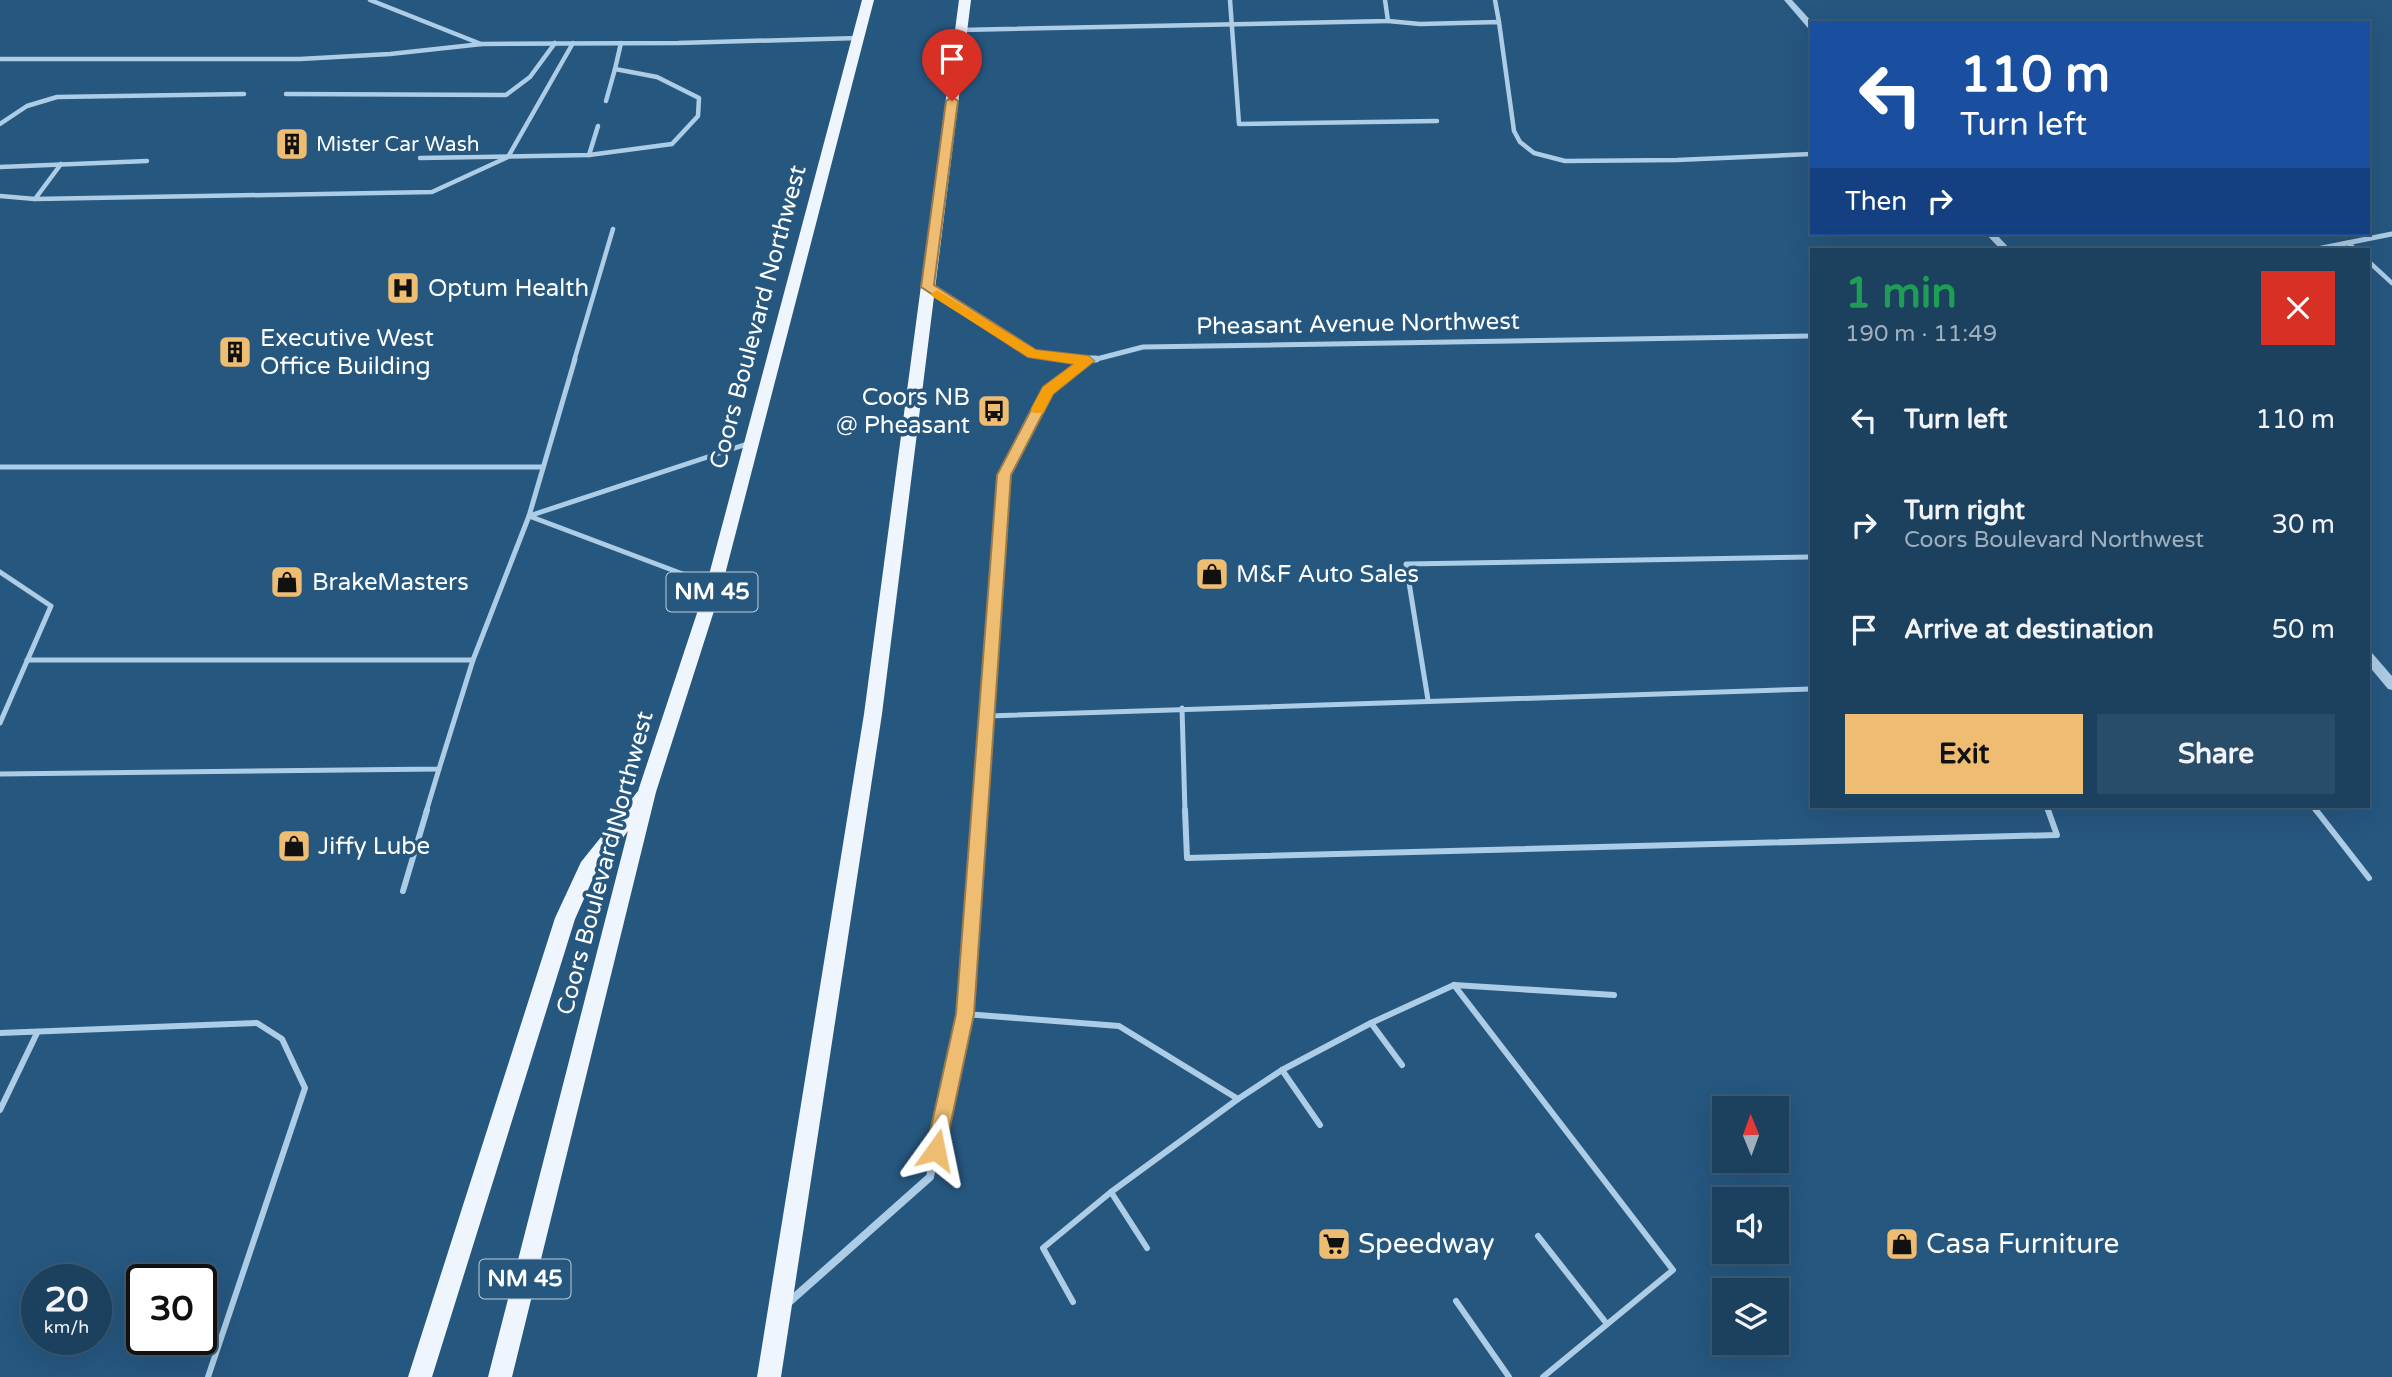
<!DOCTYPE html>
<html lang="en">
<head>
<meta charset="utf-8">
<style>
  :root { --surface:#1c415f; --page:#294c68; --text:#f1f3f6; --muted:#a0afbd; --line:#3a5a74; --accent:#eebd72 }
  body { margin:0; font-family:"Varela Round",sans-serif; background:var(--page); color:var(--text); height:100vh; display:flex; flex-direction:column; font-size:26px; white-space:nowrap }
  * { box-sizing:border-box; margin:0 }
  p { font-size:23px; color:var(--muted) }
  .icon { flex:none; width:38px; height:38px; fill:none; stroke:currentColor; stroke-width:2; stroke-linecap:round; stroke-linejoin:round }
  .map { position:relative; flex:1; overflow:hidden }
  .sheet { position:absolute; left:1810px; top:248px; width:560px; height:560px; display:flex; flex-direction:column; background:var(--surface); border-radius:0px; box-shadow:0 7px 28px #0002,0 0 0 2px var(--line) }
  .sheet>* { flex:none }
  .hud { position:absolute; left:1810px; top:21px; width:560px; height:214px; border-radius:0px; box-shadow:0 7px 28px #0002,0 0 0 2px var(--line); background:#1a4fa0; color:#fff; overflow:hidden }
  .needle { width:46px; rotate:359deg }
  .controls { position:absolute; left:1712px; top:1096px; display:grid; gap:14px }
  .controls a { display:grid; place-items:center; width:77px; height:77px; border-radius:0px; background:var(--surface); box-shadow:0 7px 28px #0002,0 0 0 2px var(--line); font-size:35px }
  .speed { position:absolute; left:21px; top:1264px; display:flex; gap:14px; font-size:35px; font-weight:700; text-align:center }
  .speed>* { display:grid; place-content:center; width:91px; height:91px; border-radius:50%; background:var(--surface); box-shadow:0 7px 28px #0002,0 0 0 2px var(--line); line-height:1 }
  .speed small { font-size:18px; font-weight:400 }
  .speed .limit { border:4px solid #111; border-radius:10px; background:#fff; color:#111 }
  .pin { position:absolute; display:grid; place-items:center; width:60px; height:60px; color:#fff; margin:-72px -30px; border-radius:50% 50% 50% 0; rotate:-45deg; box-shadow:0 0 7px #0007 }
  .pin .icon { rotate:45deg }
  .me { position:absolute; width:77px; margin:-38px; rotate:12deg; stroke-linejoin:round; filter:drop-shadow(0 0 5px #0008) }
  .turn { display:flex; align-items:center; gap:24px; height:147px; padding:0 35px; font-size:32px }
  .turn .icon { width:91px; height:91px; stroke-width:2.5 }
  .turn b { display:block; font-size:49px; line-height:60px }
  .then { display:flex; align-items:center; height:66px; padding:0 35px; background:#0003; gap:14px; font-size:26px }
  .round { display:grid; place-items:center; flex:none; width:74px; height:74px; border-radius:0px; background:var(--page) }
  .headline { display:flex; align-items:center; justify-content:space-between; height:119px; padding:0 35px }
  h1 { font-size:42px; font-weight:700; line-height:52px; color:#1e9e55 }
  .cta { display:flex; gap:14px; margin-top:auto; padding:14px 35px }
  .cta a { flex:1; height:80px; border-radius:0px; background:var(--accent); color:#111; font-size:28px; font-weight:700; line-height:80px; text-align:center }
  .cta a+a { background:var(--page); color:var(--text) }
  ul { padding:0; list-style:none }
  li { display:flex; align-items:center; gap:21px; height:105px; padding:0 35px }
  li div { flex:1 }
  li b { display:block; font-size:26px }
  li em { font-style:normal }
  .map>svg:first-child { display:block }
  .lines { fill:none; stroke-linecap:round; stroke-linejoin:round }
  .service-far2 { stroke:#adcde6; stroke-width:4.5 }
  .service-far1 { stroke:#adcde6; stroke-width:5 }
  .service { stroke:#adcde6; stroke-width:6 }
  .minor-far2 { stroke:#adcde6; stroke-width:5 }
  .minor-far1 { stroke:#adcde6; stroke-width:7 }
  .minor { stroke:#adcde6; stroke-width:8 }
  .tertiary { fill:#adcde6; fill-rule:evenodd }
  .primary { fill:#eef5fd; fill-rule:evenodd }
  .route { fill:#eebd72; stroke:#9b7b4a; stroke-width:2 }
  .slow { fill:#f59e0b }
  .labels { text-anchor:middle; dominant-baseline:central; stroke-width:7; stroke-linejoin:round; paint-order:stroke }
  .far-poi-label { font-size:21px; fill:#fff; stroke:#26577f; text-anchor:start }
  .shield { fill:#26577f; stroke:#becdd9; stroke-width:2 }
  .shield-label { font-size:23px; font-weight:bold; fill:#fff }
  .poi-label { font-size:24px; fill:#fff; stroke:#26577f; text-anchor:start }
  .street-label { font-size:24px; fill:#fff; stroke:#26577f }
  .near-poi-label { font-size:28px; fill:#fff; stroke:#26577f; text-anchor:start }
</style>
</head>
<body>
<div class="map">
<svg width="2392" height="1377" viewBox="0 0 2392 1377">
  <rect width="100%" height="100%" fill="#26577f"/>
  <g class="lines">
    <!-- service-far2 -->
    <g class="service-far2">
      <path d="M370 0 481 44"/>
      <path d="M1230 0 1239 124 1437 121"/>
      <path d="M1495 0 1499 22"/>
      <path d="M1388 21 1420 24 1499 22 1514 131 1520 142 1534 153 1565 161 1677 160 1811 154"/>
      <path d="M961 30 1388 21 1385 0"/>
      <path d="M0 59H300L390 54 482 44 678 43 858 38"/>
      <path d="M286 94 506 95 530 77 555 43"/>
      <path d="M606 101 615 69"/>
      <path d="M0 124 27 106 57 97 244 94"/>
      <path d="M589 155 598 126"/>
      <path d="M420 158 589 155 672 144 698 116 699 98 657 77 615 69 621 43"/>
      <path d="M61 164 35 199 432 192 508 157 573 43"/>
      <path d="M0 167 147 161"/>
      <path d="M0 196 35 199"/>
      <path d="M2348 243 2356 250"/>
      <path d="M2368 261 2392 283"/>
      <path d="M574 361 613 229"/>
    </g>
    <!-- service-far1 -->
    <g class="service-far1">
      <path d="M0 467H543"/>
      <path d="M0 572 51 606 0 723"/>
      <path d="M712 585 529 516 750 443"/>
      <path d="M473 660 529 516 575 359"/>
      <path d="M1428 700 1406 564 1811 557"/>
      <path d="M1182 708 1185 812"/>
      <path d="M988 716 1811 689"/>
      <path d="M0 774 439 769 473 660H27"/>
      <path d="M2047 807 2049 812"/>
      <path d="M2313 807 2317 812"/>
      <path d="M426 812 439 769"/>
    </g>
    <!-- service -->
    <g class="service">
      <path d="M1185 810 1187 858 2057 835 2048 810"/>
      <path d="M2316 810 2369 878"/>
      <path d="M403 891 427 810"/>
      <path d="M1454 985 1673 1270 1543 1377"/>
      <path d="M965 1014 1119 1026 1238 1099 1282 1070 1371 1023 1454 985 1614 995"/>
      <path d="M1371 1023 1402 1065"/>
      <path d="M0 1033 257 1023 282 1039 305 1088 208 1377"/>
      <path d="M1282 1070 1320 1125"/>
      <path d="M0 1110 37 1033"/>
      <path d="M1111 1192 1147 1248"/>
      <path d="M1538 1236 1607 1324"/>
      <path d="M1456 1301 1509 1377"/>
      <path d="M1073 1302 1043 1248 1111 1192 1238 1099"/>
    </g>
    <!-- minor-far2 -->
    <g class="minor-far2">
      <path d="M2312 250 2392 234"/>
      <path d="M927 287 1033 354 1086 361"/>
      <path d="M1089 361 1143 347 1811 336"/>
    </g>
    <!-- minor-far1 -->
    <g class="minor-far1">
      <path d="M1073 359H1096"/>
      <path d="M980 812 1004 475 1048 390 1088 361"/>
    </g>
    <!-- minor -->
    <path class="minor" d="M788 1303 930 1177 965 1014 980 810"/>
    <!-- tertiary -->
    <g class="tertiary">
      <path d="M1784 0H1792L1813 23 1811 28H1808Z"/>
      <path d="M1985 233H1995L2011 250H2001Z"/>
      <path d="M2368 652 2372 653 2392 676V690L2388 689 2368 665Z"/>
    </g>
    <!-- primary -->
    <g class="primary">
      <path d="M862 0H874L722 586 656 792 512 1377H488L628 831 595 874 575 919 432 1377H408L555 918 581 862 638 791 706 586Z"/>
      <path d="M959 0H971L882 714 781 1377H757L864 714Z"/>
    </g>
  </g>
  <!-- route -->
  <path class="route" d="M952 97 958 101 934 285 1036 350 1088 356 1094 361 1053 394 1011 475 974 1014 945 1150 942 1157 936 1160 929 1157 926 1150 956 1014 997 475 1043 387 1074 364 1028 357 921 287 946 101Z"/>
  <!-- slow -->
  <path class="slow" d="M937 290 1036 350 1088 356 1094 361 1053 394 1043 413H1033L1031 409 1043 387 1074 364 1028 357 933 297 931 294Z"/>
  <!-- icons -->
  <defs>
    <symbol id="building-square" viewBox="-11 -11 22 22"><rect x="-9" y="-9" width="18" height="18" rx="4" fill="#eebd72" stroke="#26577f"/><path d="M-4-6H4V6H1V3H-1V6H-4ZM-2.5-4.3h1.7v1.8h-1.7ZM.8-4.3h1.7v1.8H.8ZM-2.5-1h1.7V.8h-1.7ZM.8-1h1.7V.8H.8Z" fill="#111"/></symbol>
    <symbol id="hospital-square" viewBox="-11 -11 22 22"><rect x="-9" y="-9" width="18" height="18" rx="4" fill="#eebd72" stroke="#26577f"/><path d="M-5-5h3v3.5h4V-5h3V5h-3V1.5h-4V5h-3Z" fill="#111"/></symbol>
    <symbol id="bus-square" viewBox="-11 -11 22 22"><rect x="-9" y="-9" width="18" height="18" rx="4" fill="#eebd72" stroke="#26577f"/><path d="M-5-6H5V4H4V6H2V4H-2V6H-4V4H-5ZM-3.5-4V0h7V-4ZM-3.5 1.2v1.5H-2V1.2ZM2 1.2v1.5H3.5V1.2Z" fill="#111"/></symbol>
    <symbol id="shop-square" viewBox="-11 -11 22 22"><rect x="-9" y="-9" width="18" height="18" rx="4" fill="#eebd72" stroke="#26577f"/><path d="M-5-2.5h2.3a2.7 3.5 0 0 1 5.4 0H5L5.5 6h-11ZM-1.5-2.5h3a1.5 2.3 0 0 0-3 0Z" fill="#111"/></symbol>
    <symbol id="supermarket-square" viewBox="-11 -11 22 22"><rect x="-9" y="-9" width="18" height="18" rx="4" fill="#eebd72" stroke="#26577f"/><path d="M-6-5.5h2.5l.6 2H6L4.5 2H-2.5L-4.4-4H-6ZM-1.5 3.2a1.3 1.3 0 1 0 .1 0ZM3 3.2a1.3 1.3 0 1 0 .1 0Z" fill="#111"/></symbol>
  </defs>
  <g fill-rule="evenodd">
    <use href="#building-square" x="273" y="125" width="38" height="38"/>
    <use href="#hospital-square" x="384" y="269" width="38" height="38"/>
    <use href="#building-square" x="216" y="333" width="38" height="38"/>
    <use href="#bus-square" x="975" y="392" width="38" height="38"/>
    <use href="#shop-square" x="1193" y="555" width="38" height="38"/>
    <use href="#shop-square" x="268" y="563" width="38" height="38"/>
    <use href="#shop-square" x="275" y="827" width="38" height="38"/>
    <use href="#supermarket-square" x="1315" y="1225" width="38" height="38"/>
    <use href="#shop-square" x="1883" y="1225" width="38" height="38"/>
  </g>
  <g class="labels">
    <!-- far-poi labels -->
    <g class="far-poi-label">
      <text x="316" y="144">Mister Car Wash</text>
    </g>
    <!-- shield labels -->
    <g class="shield">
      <rect x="666.5" y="572.5" width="91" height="39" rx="5"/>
      <rect x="479.5" y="1259.5" width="91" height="39" rx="5"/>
    </g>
    <g class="shield-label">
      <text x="712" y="592">NM 45</text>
      <text x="525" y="1279">NM 45</text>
    </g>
    <!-- poi labels -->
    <g class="poi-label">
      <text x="428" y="288">Optum Health</text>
      <text x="260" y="338">Executive West<tspan x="260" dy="28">Office Building</tspan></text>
      <text x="970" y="397" text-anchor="end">Coors NB<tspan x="970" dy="28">@ Pheasant</tspan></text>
      <text x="1236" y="574">M&amp;F Auto Sales</text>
      <text x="312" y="582">BrakeMasters</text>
      <text x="318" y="846">Jiffy Lube</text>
    </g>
    <!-- street labels -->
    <g class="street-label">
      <text transform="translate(758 317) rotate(-75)">Coors Boulevard Northwest</text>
      <text transform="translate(1358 324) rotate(-1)">Pheasant Avenue Northwest</text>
      <text transform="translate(605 863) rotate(-75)">Coors Boulevard Northwest</text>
    </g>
    <!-- near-poi labels -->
    <g class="near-poi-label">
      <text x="1358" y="1244">Speedway</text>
      <text x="1926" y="1244">Casa Furniture</text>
    </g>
  </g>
</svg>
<div class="controls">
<a><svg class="needle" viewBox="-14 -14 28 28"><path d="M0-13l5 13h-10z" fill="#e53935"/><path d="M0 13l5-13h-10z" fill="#a0afbd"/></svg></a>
<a><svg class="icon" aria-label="sound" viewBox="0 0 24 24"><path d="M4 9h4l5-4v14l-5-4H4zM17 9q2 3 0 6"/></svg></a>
<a><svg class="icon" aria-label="layers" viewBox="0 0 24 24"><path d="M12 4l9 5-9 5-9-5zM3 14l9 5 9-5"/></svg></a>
</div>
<div class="speed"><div>20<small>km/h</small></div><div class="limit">30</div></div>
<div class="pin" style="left:952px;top:101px;background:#d93025"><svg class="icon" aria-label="arrive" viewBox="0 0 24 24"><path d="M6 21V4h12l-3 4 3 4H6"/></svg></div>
<svg class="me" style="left:936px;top:1150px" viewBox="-20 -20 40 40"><path d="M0-17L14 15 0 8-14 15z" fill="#eebd72" stroke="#fff" stroke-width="4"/></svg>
<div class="hud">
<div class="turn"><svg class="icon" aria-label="left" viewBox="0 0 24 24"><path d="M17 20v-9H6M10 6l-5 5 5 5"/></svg><div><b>110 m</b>Turn left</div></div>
<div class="then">Then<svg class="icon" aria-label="right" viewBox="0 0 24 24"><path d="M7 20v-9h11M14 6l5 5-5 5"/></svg></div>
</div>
<section class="sheet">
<div class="headline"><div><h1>1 min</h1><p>190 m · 11:49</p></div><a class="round" style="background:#d93025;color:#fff"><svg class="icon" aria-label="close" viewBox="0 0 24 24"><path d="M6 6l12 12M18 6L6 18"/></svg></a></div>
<ul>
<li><svg class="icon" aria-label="left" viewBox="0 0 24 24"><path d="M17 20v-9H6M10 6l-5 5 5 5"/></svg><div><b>Turn left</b></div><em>110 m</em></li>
<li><svg class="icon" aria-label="right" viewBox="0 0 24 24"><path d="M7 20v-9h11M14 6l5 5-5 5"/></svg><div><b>Turn right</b><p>Coors Boulevard Northwest</p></div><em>30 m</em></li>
<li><svg class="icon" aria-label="arrive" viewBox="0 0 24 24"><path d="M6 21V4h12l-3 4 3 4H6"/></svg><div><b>Arrive at destination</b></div><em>50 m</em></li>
</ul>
<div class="cta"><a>Exit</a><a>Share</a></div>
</section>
</div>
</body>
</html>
